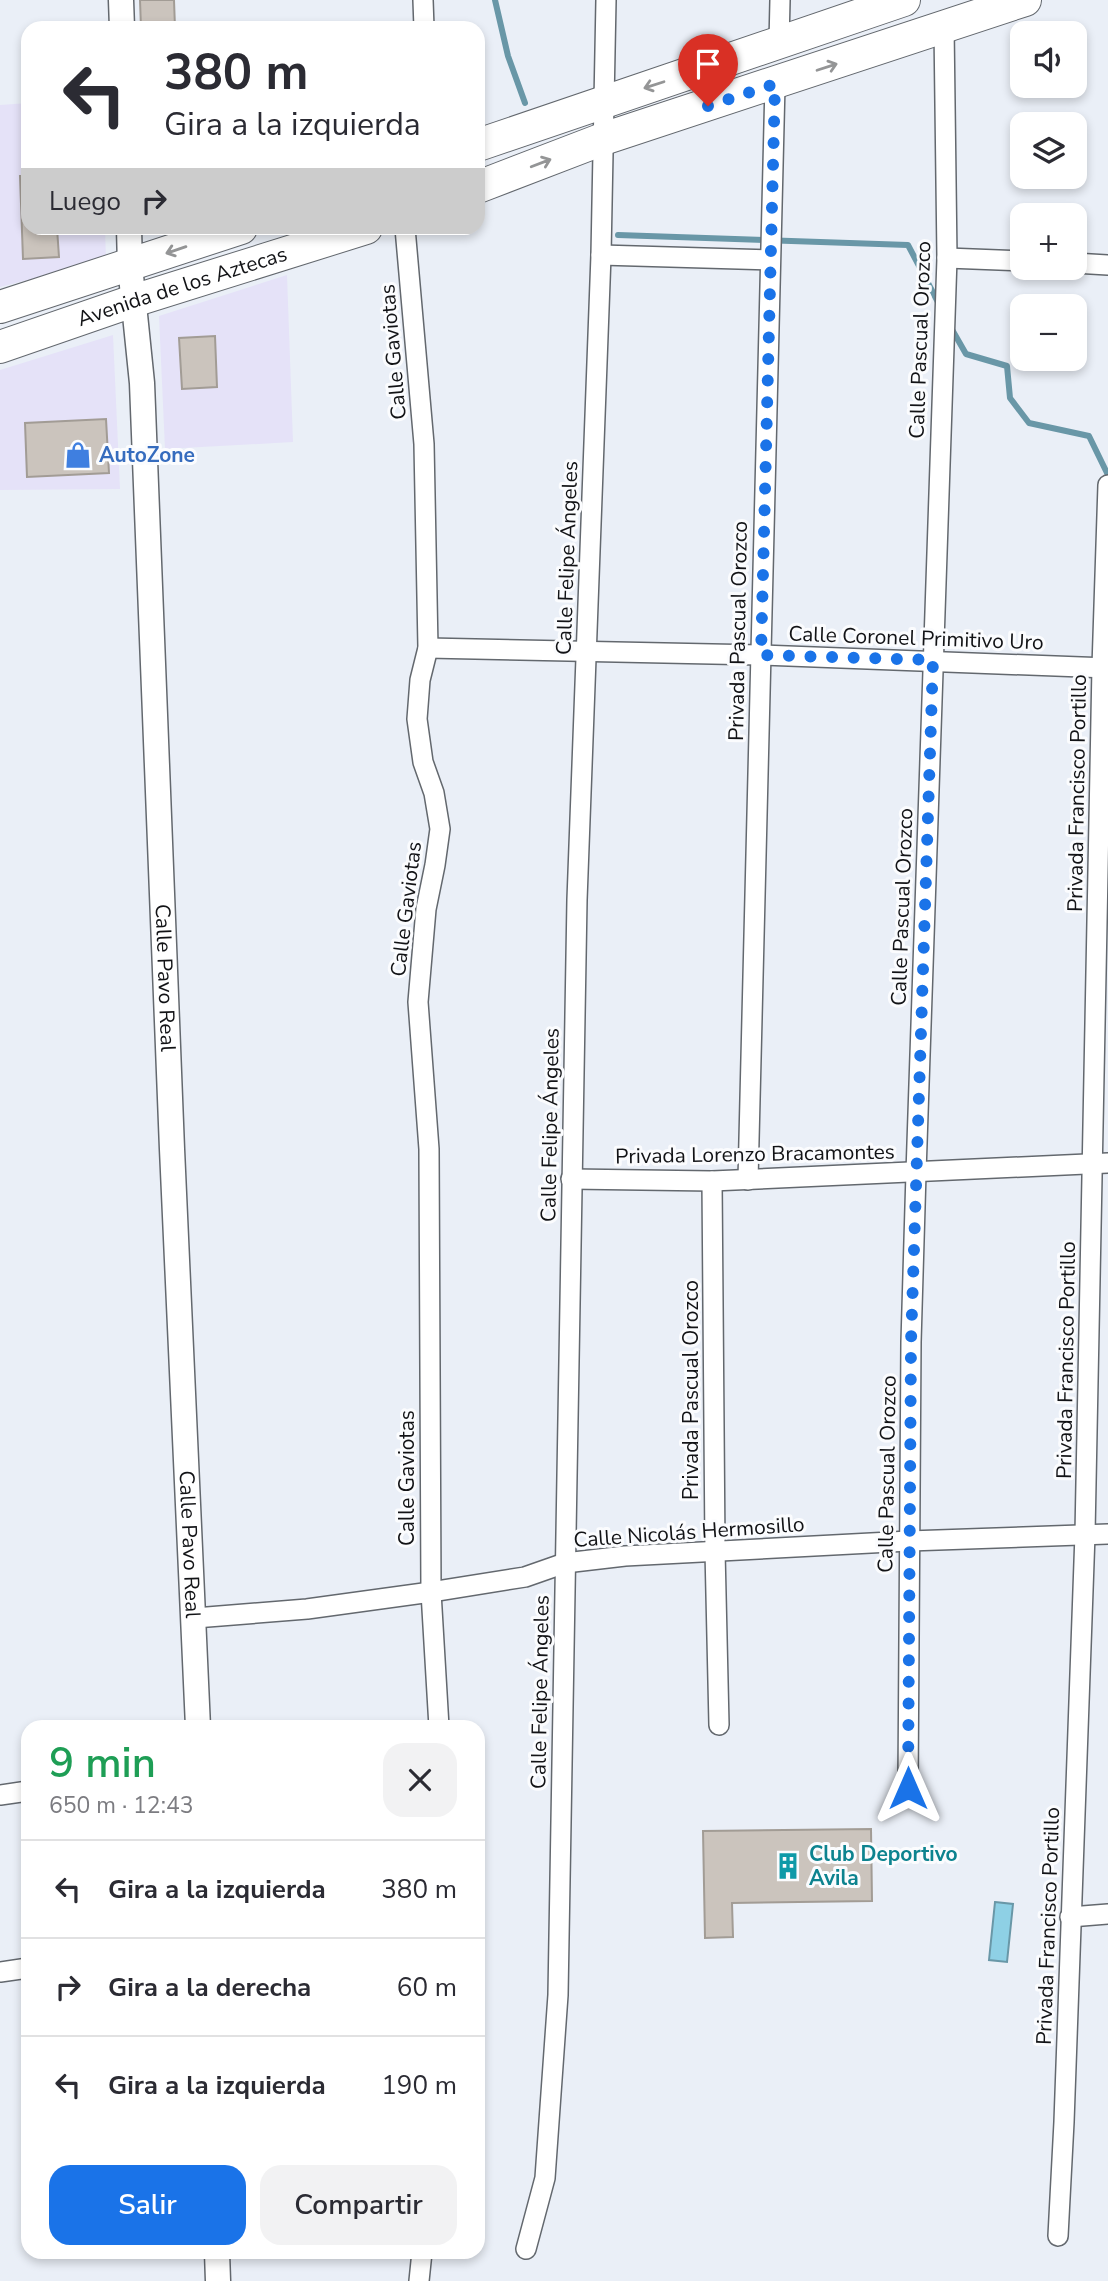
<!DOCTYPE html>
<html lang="es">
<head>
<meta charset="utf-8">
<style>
  :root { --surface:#fff; --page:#f2f2f3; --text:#2b2b33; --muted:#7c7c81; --line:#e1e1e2; --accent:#1a73e8 }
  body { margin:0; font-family:"Nunito Sans",sans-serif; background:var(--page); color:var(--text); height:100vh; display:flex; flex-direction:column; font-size:26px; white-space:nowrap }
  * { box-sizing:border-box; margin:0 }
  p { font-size:23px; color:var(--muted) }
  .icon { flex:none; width:38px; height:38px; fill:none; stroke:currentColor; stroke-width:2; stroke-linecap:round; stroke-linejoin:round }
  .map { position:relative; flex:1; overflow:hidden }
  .details { position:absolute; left:21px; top:1720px; width:464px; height:539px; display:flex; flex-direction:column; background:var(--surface); border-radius:21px; box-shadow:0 4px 10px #0003 }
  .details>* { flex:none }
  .guide { position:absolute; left:21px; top:21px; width:464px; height:214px; border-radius:21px; box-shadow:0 4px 10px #0003; background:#fff; color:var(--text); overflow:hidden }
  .fabs { position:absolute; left:1010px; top:21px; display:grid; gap:14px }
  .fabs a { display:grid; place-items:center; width:77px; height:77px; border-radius:14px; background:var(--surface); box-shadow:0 4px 10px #0003; font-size:35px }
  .pin { position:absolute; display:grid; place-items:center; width:60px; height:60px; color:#fff; margin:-72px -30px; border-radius:50% 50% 50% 0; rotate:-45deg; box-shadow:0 0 7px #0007 }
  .pin .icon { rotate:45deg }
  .me { position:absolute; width:77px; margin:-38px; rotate:0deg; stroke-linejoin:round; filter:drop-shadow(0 0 5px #0008) }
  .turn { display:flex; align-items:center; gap:24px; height:147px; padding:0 28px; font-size:32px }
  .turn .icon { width:91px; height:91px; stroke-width:2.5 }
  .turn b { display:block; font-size:49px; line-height:60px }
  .then { display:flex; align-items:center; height:66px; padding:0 28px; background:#0003; gap:14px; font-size:26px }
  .round { display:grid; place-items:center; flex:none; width:74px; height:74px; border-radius:21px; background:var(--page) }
  .summary { display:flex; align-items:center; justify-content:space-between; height:119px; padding:0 28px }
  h1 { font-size:42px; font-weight:600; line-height:52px; color:#1e9e55 }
  .cta { display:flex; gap:14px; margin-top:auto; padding:14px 28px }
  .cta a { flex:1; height:80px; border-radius:21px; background:var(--accent); color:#fff; font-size:28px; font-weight:600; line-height:80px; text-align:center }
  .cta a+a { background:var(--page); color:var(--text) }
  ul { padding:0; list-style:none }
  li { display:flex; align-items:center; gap:21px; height:98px; padding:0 28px; border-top:2px solid var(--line) }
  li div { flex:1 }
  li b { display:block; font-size:26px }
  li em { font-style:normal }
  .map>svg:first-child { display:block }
  .commercial { fill:#e5e2f8 }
  .water { fill:#8ed0e5; stroke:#6997a7; stroke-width:2 }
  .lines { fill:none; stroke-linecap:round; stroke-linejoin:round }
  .stream { stroke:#6997a7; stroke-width:6 }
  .building { fill:#cbc4bd; stroke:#a29c95; stroke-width:2 }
  .minor-casing { stroke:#63686e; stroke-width:22 }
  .tertiary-casing { stroke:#63686e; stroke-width:27 }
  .primary-casing { stroke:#63686e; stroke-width:34 }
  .minor { stroke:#fff; stroke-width:19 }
  .tertiary { stroke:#fff; stroke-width:24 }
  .primary { stroke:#fff; stroke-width:32 }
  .oneway { stroke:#949596 }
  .route { stroke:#1a73e8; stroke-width:12; stroke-dasharray:0 21.6 }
  .labels { text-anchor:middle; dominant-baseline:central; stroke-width:6; stroke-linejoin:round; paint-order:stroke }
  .street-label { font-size:21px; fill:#121316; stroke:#fbfcfe }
  .shop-label { font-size:21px; font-weight:bold; fill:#366cbe; stroke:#fbfcfe; text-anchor:start }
  .culture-label { font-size:21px; font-weight:bold; fill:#0d838f; stroke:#fbfcfe; text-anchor:start }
</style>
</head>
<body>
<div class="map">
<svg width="1108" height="2281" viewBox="0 0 1108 2281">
  <rect width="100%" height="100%" fill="#eaeff7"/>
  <!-- commercial -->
  <g class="commercial">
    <path d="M28 103V228H105L106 260 0 287V105Z"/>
    <path d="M287 275 293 442 165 449 159 316Z"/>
    <path d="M113 335 120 489 0 490V370Z"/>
  </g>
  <!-- water -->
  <path class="water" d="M995 1902 1013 1904 1007 1962 989 1960Z"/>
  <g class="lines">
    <!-- stream -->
    <g class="stream">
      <path d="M495 0 508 56 525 103"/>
      <path d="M618 235 908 245 939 304"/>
      <path d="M950 326 966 354 1007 366 1010 398 1029 423 1089 436 1108 475"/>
    </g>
  </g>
  <!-- building -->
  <g class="building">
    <path d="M140 0H174L175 28H141Z"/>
    <path d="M20 176H28V228H57L59 257 23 259Z"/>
    <path d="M215 336 217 387 182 389 179 338Z"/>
    <path d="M106 419 109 473 27 477 25 423Z"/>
    <path d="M871 1829 872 1901 732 1903 733 1937 705 1938 703 1831Z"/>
  </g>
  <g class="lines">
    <defs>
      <g id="minor">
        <path d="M423 0 424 28"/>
        <path d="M779 43 780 0"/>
        <path d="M405 228 424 444 428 648 420 680 417 719 423 762 434 793 440 829 435 865 426 909 418 1002 429 1149 431 1592 439 1727"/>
        <path d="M601 255 770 260"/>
        <path d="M947 258 1022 261"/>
        <path d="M1074 263 1108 265"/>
        <path d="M428 648 760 655 1108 668"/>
        <path d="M571 1179 712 1181 1108 1163"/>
        <path d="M748 1180 775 84"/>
        <path d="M712 1181 715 1551 719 1725"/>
        <path d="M195 1618 307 1609 431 1592 525 1577 565 1563 625 1556 909 1541 1108 1534"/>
        <path d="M908 1788 911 1342 916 1173 947 258 944 27"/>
        <path d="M0 1795 28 1791"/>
        <path d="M1070 1917 1108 1914"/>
        <path d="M0 1972 28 1968"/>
        <path d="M1058 2236 1064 2122 1085 1534 1102 667 1108 485"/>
        <path d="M526 2249 545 2178 558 1995 577 900 601 255 606 0"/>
        <path d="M419 2281 422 2252"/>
      </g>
      <g id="tertiary">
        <path d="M121 0 122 28"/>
        <path id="s1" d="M129 228 130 266 142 383 172 1149 198 1727"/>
        <path d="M217 2252 218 2281"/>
      </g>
      <g id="primary">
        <path d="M478 145 904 0"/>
        <path d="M478 187 603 139 1025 0"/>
        <path d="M0 307 241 228"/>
        <path id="s2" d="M0 347 133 301 366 228"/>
      </g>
    </defs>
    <!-- minor casing -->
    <use href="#minor" class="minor-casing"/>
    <!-- tertiary casing -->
    <use href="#tertiary" class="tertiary-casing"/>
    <!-- primary casing -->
    <use href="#primary" class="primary-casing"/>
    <!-- minor -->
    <use href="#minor" class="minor"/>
    <!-- tertiary -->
    <use href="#tertiary" class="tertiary"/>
    <!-- primary -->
    <use href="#primary" class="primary"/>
  </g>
  <!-- one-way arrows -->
  <defs><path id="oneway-shaft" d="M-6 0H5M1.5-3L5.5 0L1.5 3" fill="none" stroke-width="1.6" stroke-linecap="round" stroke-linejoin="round" transform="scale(1.75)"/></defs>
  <g class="oneway">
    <use href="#oneway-shaft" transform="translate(827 67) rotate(-18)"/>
    <use href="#oneway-shaft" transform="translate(654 85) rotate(162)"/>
    <use href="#oneway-shaft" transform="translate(541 163) rotate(-21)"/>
    <use href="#oneway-shaft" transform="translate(176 250) rotate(161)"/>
  </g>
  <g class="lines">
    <!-- route -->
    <path class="route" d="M708 106 775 84 761 655 933 660 911 1342 908 1788"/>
  </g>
  <!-- icons -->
  <defs>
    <symbol id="shop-bare" viewBox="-9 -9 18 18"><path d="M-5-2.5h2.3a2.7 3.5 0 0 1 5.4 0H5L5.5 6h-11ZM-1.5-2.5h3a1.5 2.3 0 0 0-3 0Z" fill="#3f7fe0" stroke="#fbfcfe" stroke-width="2.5" paint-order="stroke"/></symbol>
    <symbol id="building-bare" viewBox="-9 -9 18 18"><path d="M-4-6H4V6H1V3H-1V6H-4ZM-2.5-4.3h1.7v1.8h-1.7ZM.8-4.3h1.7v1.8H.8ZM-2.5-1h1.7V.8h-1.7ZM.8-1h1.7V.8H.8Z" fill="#0f9aa8" stroke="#fbfcfe" stroke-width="2.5" paint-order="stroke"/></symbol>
  </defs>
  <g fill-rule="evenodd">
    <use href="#shop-bare" x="59" y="436" width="38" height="38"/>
    <use href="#building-bare" x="769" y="1847" width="38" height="38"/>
  </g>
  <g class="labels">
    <!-- street labels -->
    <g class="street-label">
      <text stroke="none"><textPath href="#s2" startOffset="192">Avenida de los Aztecas</textPath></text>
      <text transform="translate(920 340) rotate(-88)">Calle Pascual Orozco</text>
      <text transform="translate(393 352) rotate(-95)">Calle Gaviotas</text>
      <text transform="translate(567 558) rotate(-88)">Calle Felipe Ángeles</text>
      <text transform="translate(738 631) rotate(-89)">Privada Pascual Orozco</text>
      <text transform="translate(916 638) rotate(2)">Calle Coronel Primitivo Uro</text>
      <text transform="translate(1077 793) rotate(-89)">Privada Francisco Portillo</text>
      <text transform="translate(902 907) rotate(-88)">Calle Pascual Orozco</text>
      <text transform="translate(406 909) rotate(-83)">Calle Gaviotas</text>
      <text stroke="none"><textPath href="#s1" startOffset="751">Calle Pavo Real</textPath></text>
      <text transform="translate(550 1125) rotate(-89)">Calle Felipe Ángeles</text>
      <text transform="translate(755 1154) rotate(-1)">Privada Lorenzo Bracamontes</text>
      <text transform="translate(1066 1360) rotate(-89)">Privada Francisco Portillo</text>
      <text transform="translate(691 1390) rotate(-90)">Privada Pascual Orozco</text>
      <text transform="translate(887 1474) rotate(-89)">Calle Pascual Orozco</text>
      <text transform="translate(407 1478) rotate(-90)">Calle Gaviotas</text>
      <text transform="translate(689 1532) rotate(-4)">Calle Nicolás Hermosillo</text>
      <text stroke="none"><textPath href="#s1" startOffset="1318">Calle Pavo Real</textPath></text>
      <text transform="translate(540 1692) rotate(-89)">Calle Felipe Ángeles</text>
      <text transform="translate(1048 1926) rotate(-88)">Privada Francisco Portillo</text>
    </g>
    <!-- shop labels -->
    <g class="shop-label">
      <text x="99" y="455">AutoZone</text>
    </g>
    <!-- culture labels -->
    <g class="culture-label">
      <text x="809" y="1854">Club Deportivo<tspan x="809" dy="24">Avila</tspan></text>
    </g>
  </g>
</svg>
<div class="fabs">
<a><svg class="icon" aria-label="sound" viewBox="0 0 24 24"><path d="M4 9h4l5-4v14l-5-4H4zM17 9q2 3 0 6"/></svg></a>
<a><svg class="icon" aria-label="layers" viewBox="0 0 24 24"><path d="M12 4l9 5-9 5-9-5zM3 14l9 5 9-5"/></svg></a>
<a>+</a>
<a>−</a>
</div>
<div class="pin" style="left:708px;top:106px;background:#d93025"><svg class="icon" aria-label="arrive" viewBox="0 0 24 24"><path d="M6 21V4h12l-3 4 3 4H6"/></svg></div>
<svg class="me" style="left:908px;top:1788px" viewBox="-20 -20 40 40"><path d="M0-17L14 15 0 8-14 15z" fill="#1a73e8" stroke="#fff" stroke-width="4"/></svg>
<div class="guide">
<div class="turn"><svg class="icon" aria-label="left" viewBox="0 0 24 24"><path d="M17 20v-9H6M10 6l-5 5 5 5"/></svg><div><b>380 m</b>Gira a la izquierda</div></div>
<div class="then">Luego<svg class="icon" aria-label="right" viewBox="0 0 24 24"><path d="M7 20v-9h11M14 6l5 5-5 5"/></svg></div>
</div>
<section class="details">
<div class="summary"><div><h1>9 min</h1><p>650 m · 12:43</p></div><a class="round"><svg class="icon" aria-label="close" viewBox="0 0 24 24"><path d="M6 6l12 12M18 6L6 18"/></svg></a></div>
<ul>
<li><svg class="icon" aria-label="left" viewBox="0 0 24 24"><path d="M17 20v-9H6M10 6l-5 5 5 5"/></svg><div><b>Gira a la izquierda</b></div><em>380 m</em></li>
<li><svg class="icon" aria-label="right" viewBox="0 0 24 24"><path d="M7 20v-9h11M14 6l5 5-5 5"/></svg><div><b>Gira a la derecha</b></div><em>60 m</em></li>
<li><svg class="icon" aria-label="left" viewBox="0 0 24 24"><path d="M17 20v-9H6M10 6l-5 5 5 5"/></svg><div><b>Gira a la izquierda</b></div><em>190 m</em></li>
</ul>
<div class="cta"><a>Salir</a><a>Compartir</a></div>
</section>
</div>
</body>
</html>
